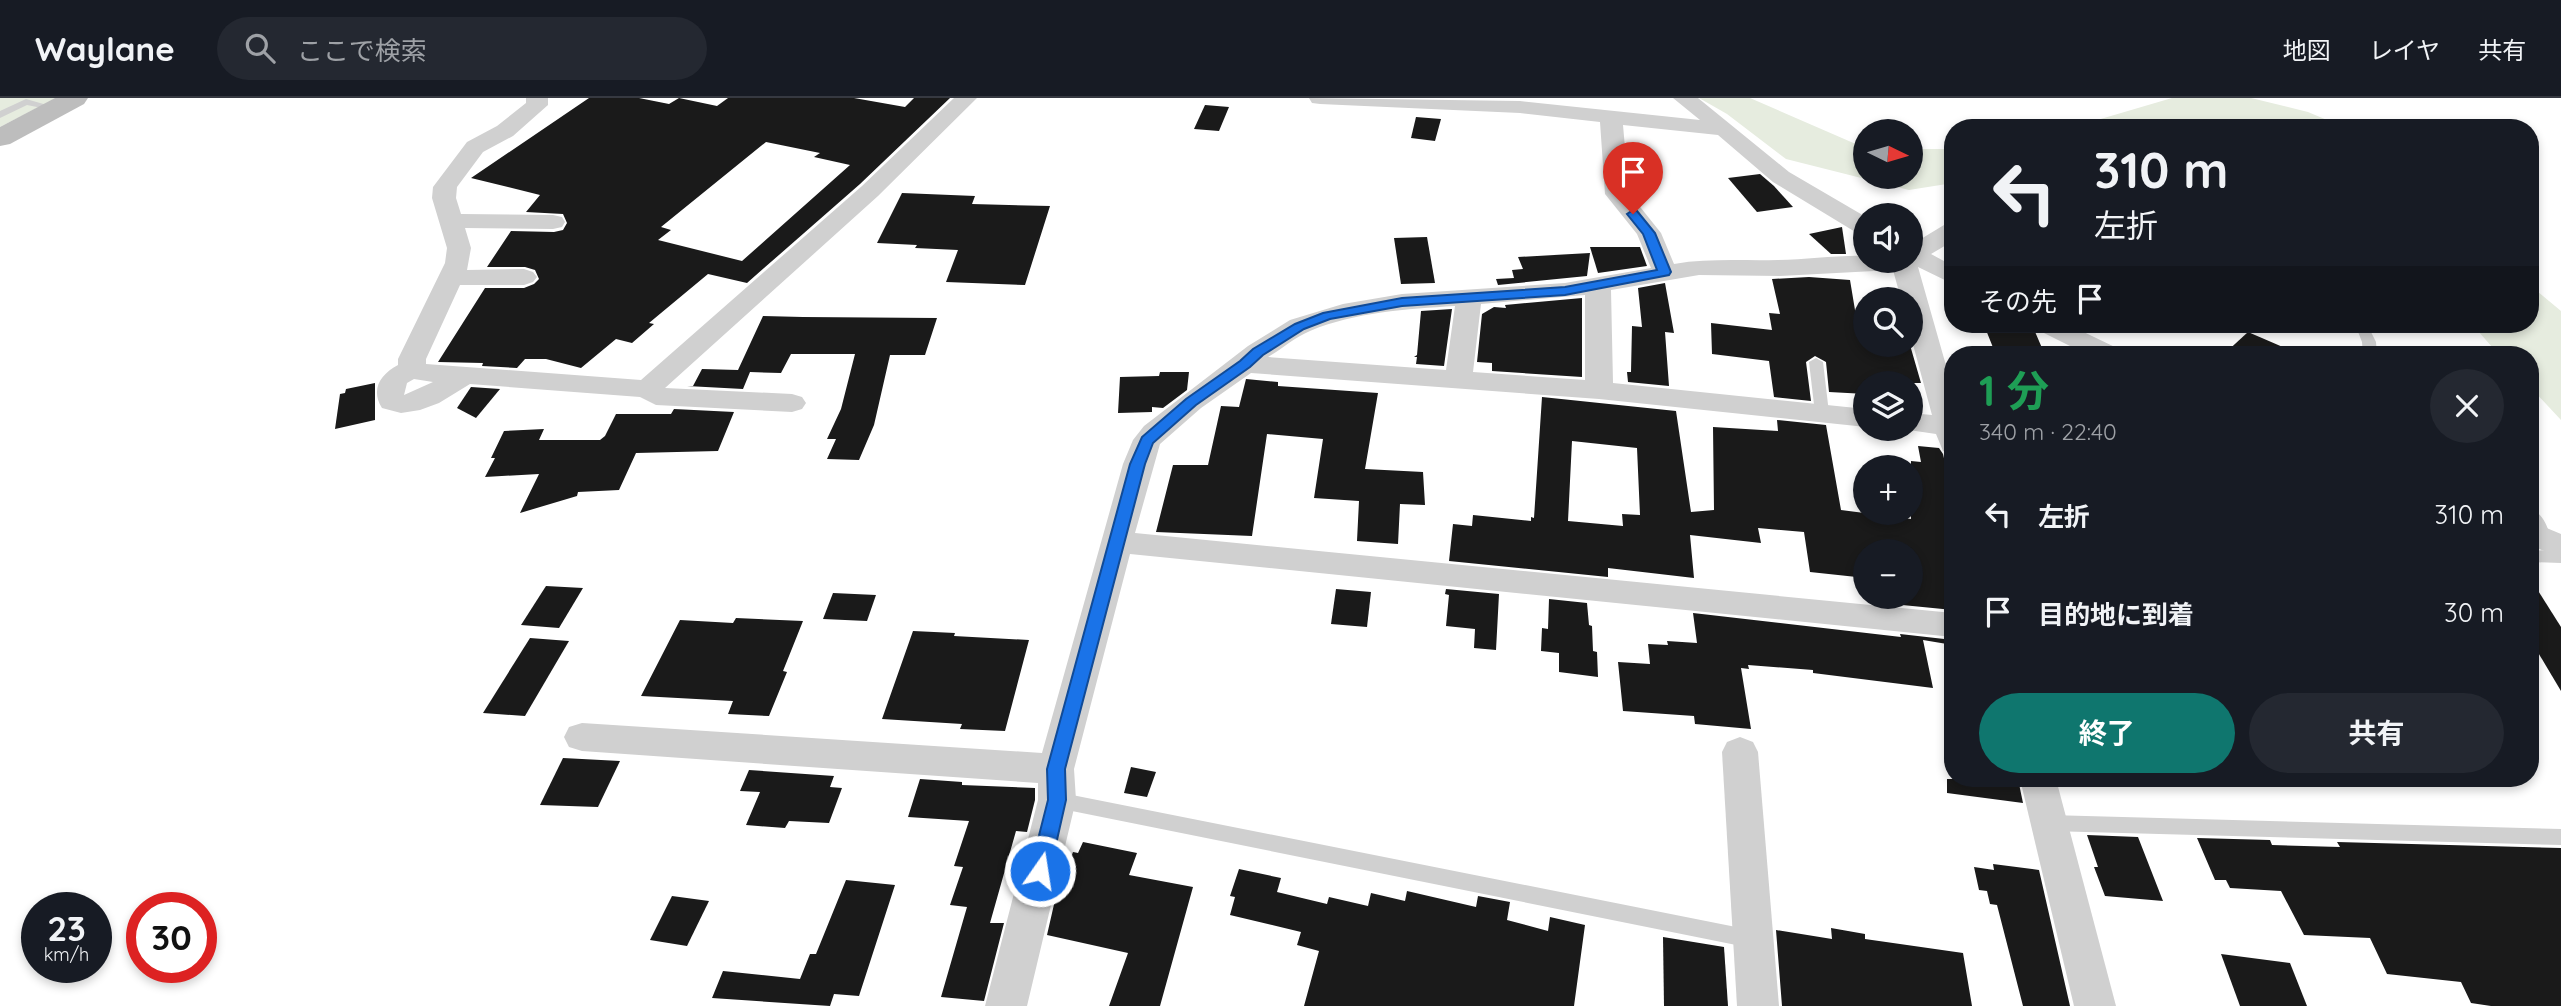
<!DOCTYPE html>
<html lang="ja">
<head>
<meta charset="utf-8">
<style>
  :root { --surface:#171b24; --page:#242831; --text:#f1f3f6; --muted:#9ea1a6; --line:#363941; --accent:#0f766e }
  body { margin:0; font-family:Quicksand,"Noto Sans JP",sans-serif; background:var(--page); color:var(--text); height:100vh; display:flex; flex-direction:column; font-size:26px; white-space:nowrap }
  * { box-sizing:border-box; margin:0 }
  p { font-size:23px; color:var(--muted) }
  .icon { flex:none; width:38px; height:38px; fill:none; stroke:currentColor; stroke-width:2; stroke-linecap:round; stroke-linejoin:round }
  .map { position:relative; flex:1; overflow:hidden }
  .details { position:absolute; left:1944px; top:248px; width:595px; height:441px; display:flex; flex-direction:column; background:var(--surface); border-radius:28px; box-shadow:0 4px 10px #0003 }
  .details>* { flex:none }
  .guide { position:absolute; left:1944px; top:21px; width:595px; height:214px; border-radius:28px; box-shadow:0 4px 10px #0003; background:#171b24; color:var(--text); overflow:hidden }
  .needle { width:46px; rotate:95deg }
  .fabs { position:absolute; left:1853px; top:21px; display:grid; gap:14px }
  .fabs a { display:grid; place-items:center; width:70px; height:70px; border-radius:50%; background:var(--surface); box-shadow:0 4px 10px #0003; font-size:35px }
  .speed { position:absolute; left:21px; top:794px; display:flex; gap:14px; font-size:35px; font-weight:700; text-align:center }
  .speed>* { display:grid; place-content:center; width:91px; height:91px; border-radius:50%; background:var(--surface); box-shadow:0 4px 10px #0003; line-height:1 }
  .speed small { font-size:18px; font-weight:400 }
  .speed .limit { border:10px solid #d22; background:#fff; color:#111 }
  .pin { position:absolute; display:grid; place-items:center; width:60px; height:60px; color:#fff; margin:-72px -30px; border-radius:50% 50% 50% 0; rotate:-45deg; box-shadow:0 0 7px #0007 }
  .pin .icon { rotate:45deg }
  .me { position:absolute; width:77px; margin:-38px; rotate:13deg; stroke-linejoin:round; filter:drop-shadow(0 0 5px #0008) }
  .turn { display:flex; align-items:center; gap:24px; height:147px; padding:0 35px; font-size:32px }
  .turn .icon { width:91px; height:91px; stroke-width:2.5 }
  .turn b { display:block; font-size:49px; line-height:60px }
  .then { display:flex; align-items:center; height:66px; padding:0 35px; background:#0003; gap:14px; font-size:26px }
  .round { display:grid; place-items:center; flex:none; width:74px; height:74px; border-radius:37px; background:var(--page) }
  .head { display:flex; align-items:center; justify-content:space-between; height:119px; padding:0 35px }
  h1 { font-size:42px; font-weight:700; line-height:52px; color:#1e9e55 }
  .button { display:flex; gap:14px; margin-top:auto; padding:14px 35px }
  .button a { flex:1; height:80px; border-radius:42px; background:var(--accent); color:#fff; font-size:28px; font-weight:700; line-height:80px; text-align:center }
  .button a+a { background:var(--page); color:var(--text) }
  ul { padding:0; list-style:none }
  li { display:flex; align-items:center; gap:21px; height:98px; padding:0 35px }
  li div { flex:1 }
  li b { display:block; font-size:26px }
  li em { font-style:normal }
  header { display:flex; align-items:center; gap:42px; box-sizing:border-box; height:98px; padding:0 35px; background:var(--surface); border-bottom:2px solid var(--line) }
  header strong { font-size:33px }
  nav { display:flex; gap:38px; margin-inline-start:auto; font-size:24px }
  .search { width:490px; height:63px; background:var(--page); display:flex; align-items:center; gap:18px; box-sizing:border-box; padding:0 24px; border-radius:38px; color:var(--muted); font-size:26px }
  .map>svg:first-child { display:block }
  .green { fill:#e6ecdf }
  .building { fill:#1a1a1a; fill-rule:evenodd }
  .lines { fill:none; stroke-linecap:round; stroke-linejoin:round }
  .lane { fill:#d0d0d0; fill-rule:evenodd }
  .street { fill:#d0d0d0; fill-rule:evenodd }
  .secondary { fill:#bdbdbd; fill-rule:evenodd }
  .route { fill:#1a73e8; stroke:#114b97; stroke-width:2 }
</style>
</head>
<body>
<header>
<strong>Waylane</strong>
<div class="search"><svg class="icon" aria-label="search" viewBox="0 0 24 24"><circle cx="10" cy="10" r="6"/><path d="M15 15l6 6"/></svg>ここで検索</div>
<nav><a>地図</a><a>レイヤ</a><a>共有</a></nav>
</header>
<div class="map">
<svg width="2561" height="908" viewBox="0 0 2561 908">
  <rect width="100%" height="100%" fill="#fff"/>
  <!-- green -->
  <g class="green">
    <path d="M0 0H56L0 29Z"/>
    <path d="M1699 0H1750L1865 50 1866 79H1911V51H1953V85L1909 92 1786 61 1727 16Z"/>
    <path d="M2172 0H2251L2308 14 2346 30H2070Z"/>
    <path d="M2531 182 2537 193 2561 213V322L2531 290 2530 257H2499L2472 226H2530Z"/>
  </g>
  <!-- building -->
  <g class="building">
    <path d="M589 0H639L669 6 679 0 717 8 728 0H854L905 9 914 0H950L860 86 747 185 708 176 649 225 654 226 632 245 616 241 581 270 546 261H525L517 270 482 268 483 265 438 264 485 190H524L534 186 539 181 535 172 525 169H487L511 133 554 134 563 132 567 125 563 116 526 114 540 97 471 80ZM766 44 820 55 814 59 850 67 742 163 658 142 671 132 661 129Z"/>
    <path d="M1205 7 1229 9 1219 33 1194 31Z"/>
    <path d="M1416 19 1441 21 1435 43 1411 40Z"/>
    <path d="M1760 76 1774 88 1793 109 1757 114 1728 80Z"/>
    <path d="M902 95 975 98 972 106 1050 108 1025 187 946 184 958 152 915 150 917 147 877 145Z"/>
    <path d="M1842 129 1846 156H1831L1809 136Z"/>
    <path d="M1427 139 1435 185 1401 186 1394 140Z"/>
    <path d="M1590 149H1640L1647 168 1598 175Z"/>
    <path d="M1590 155 1587 178 1498 187 1496 181 1514 180 1512 172 1523 171 1518 159Z"/>
    <path d="M1809 179 1850 182 1856 218 1861 219 1866 247H1910L1921 285H1866V296L1829 294 1826 264 1815 258 1806 264 1811 303 1774 299 1769 263 1712 256 1711 225 1772 232 1769 215 1780 216 1772 181Z"/>
    <path d="M1665 185 1674 235 1665 234 1669 288 1628 284 1627 274H1631L1632 228 1642 229 1638 190Z"/>
    <path d="M1582 200V279L1492 273V265L1477 264 1482 216 1494 209 1506 210 1505 207Z"/>
    <path d="M1452 211 1444 268 1416 266 1417 259H1414L1417 257 1421 213Z"/>
    <path d="M763 218 803 219 937 220 925 257H890L874 327 859 362 827 361 836 341H827L841 311 855 256H791L781 275 750 274 743 291 687 288H693L702 271 738 272Z"/>
    <path d="M1993 226 2033 229 2045 257H1996L1986 232 1996 233Z"/>
    <path d="M2248 234 2301 257H2223Z"/>
    <path d="M1160 274H1189L1187 292 1163 310 1152 309V314L1118 315 1120 279 1159 278Z"/>
    <path d="M1246 281 1278 284V288L1378 295 1365 371 1423 374 1425 407 1400 406 1398 446 1357 443 1359 403 1314 400 1323 341 1267 336 1252 438 1156 434 1173 367H1208L1221 308 1239 309Z"/>
    <path d="M375 285V322L335 331 340 296 345 295 346 291Z"/>
    <path d="M471 289 500 291 476 320 457 310Z"/>
    <path d="M1542 299 1676 313 1691 414 1714 412 1713 329 1778 333 1777 322 1826 327 1841 412 1911 421V363L1921 364 1918 348 1939 350 1943 356 1953 399V512L1892 506 1891 499H1911V453H1866V480L1810 474 1804 434 1758 430 1761 445 1690 437 1694 480 1608 470V479L1449 463 1453 426 1472 428 1473 417 1531 423V419L1534 420ZM1572 343 1637 350 1640 417 1622 416 1623 428 1568 423Z"/>
    <path d="M674 311 734 314 718 353 636 355 619 392 578 394 577 398 520 415 539 376 485 379 495 360H491L504 333 544 331 539 342H600L605 338 616 316H671Z"/>
    <path d="M2530 480 2561 529V593L2530 541Z"/>
    <path d="M546 488 583 490 559 530 521 527Z"/>
    <path d="M1336 491 1371 494 1367 529 1331 526Z"/>
    <path d="M1446 491 1499 496 1496 552 1474 550 1475 531 1446 528 1449 497 1445 496Z"/>
    <path d="M833 495 876 497 867 523 823 521Z"/>
    <path d="M1549 501 1587 505 1589 527 1592 528 1593 553 1597 554 1598 579 1559 574V555L1541 553 1542 530 1548 531Z"/>
    <path d="M1693 515 1901 539 1900 536 1953 542V547L1923 542 1933 590 1813 575V572L1748 567 1749 571 1741 570 1751 631 1695 626 1694 618 1623 613 1618 564 1650 566 1648 546 1668 547 1667 543 1697 545Z"/>
    <path d="M736 520 803 523 783 573 787 574 769 618 728 616 733 603 641 598 680 522 733 525Z"/>
    <path d="M913 533 955 535 954 538 1029 542 1005 633 960 631 962 626 882 621Z"/>
    <path d="M530 540 569 543 525 618 483 615Z"/>
    <path d="M563 660 620 663 598 709 540 707Z"/>
    <path d="M1131 669 1156 674 1147 699 1124 695Z"/>
    <path d="M749 672 834 678 830 689 842 690 829 725 789 723 785 730 746 727 760 694 740 693Z"/>
    <path d="M920 681 962 684V687L1035 690V702L1027 734 1016 733 990 825H1004L984 903 941 899 967 809 950 807 963 769 954 768 969 723 908 719Z"/>
    <path d="M1947 681H2018L2023 705 1947 695Z"/>
    <path d="M2087 737 2138 739 2163 803 2105 798 2094 769H2098Z"/>
    <path d="M2197 740 2270 742 2272 747 2340 749 2337 744 2561 750V908H2491L2471 905 2461 884 2387 876 2370 840 2304 837 2281 793 2230 790 2226 782H2215Z"/>
    <path d="M1083 744 1137 755 1129 777 1193 789 1160 908H1109L1128 855 1047 837 1055 802 1073 754 1078 755Z"/>
    <path d="M1993 766 2039 772 2070 908H2023L1997 807 1990 806 1987 793 1979 792 1974 769 1994 772Z"/>
    <path d="M1239 771 1281 780 1277 794 1327 806 1329 799 1368 808 1371 795 1405 803 1407 793 1476 809 1478 798 1510 804 1507 822 1548 833 1550 819 1585 827 1574 908H1304L1319 853 1297 847 1301 834 1230 817 1235 799 1230 798Z"/>
    <path d="M846 782 895 787 859 898 834 896 830 908 712 900 723 873 800 881 810 856H816Z"/>
    <path d="M672 798 709 803 687 848 650 842Z"/>
    <path d="M1831 830 1865 836V841L1963 855 1972 908H1782L1776 832 1832 841Z"/>
    <path d="M1663 839 1724 849 1728 908H1664Z"/>
    <path d="M2221 856 2290 865 2307 908H2240Z"/>
  </g>
  <g class="lines">
    <!-- lane -->
    <g class="lane">
      <path d="M26 1 47 7 42 10 27 7 0 20V13Z"/>
      <path d="M2355 226H2367L2376 244 2377 257H2363L2362 244Z"/>
      <path d="M1816 260 1823 264 1829 315 1822 320 1815 315 1809 264Z"/>
      <path d="M2530 411C2543 415 2547 428 2551 439L2549 443 2543 444C2530 441 2530 422 2530 411Z"/>
      <path d="M2530 452 2561 453V465L2530 464Z"/>
      <path d="M1057 694 1751 832 1758 835 1761 841 1758 847 1751 850 1057 710 1050 707 1048 702 1050 697Z"/>
      <path d="M2049 717 2561 731V747L2049 733 2042 731 2040 725 2042 719Z"/>
    </g>
    <!-- street -->
    <g class="street">
      <path d="M526 0H548V7L513 38 483 54 457 89 456 100 461 116 553 117 562 119 565 124 562 129 553 131 465 130 471 150 467 172 524 171 533 174 537 179 533 184 524 187H460L426 261V266L641 282 862 88 954 0H977L878 98 665 290 792 296 802 299 806 305 802 311 792 314 656 307 640 299 470 286 439 305 420 312 401 315 382 310C370 291 381 276 398 267V261L445 165 447 150 432 100 433 89 467 44 497 28 526 5ZM414 281 433 284 404 297 407 285Z"/>
      <path d="M1309 0 1520 3 1700 22 1673 0H1698L1789 74 1866 119V137L1857 135 1773 84 1718 37 1623 27 1629 95 1661 135 1674 166C1709 160 1743 163 1778 162 1807 162 1836 157 1866 158V163H1911V147L1944 127 1953 125V143L1931 156 1953 168V186L1918 169 1953 292V355L1943 353 1936 336 1902 331H1911V315L1932 317 1911 239V201H1901L1893 172 1780 178 1699 177 1611 192 1613 285 1866 311V329L1599 301 1251 275 1201 310 1160 346 1135 435 1953 515V539L1130 456 1074 671 1076 702 1027 908H985L1038 702V685L582 653 569 649 564 639 569 629 582 625 1042 655 1123 366 1133 342 1144 328 1248 248 1290 222 1343 206 1402 196 1565 185 1651 170 1637 136 1605 96 1600 24 1520 15 1320 6 1312 5ZM1585 197V282L1473 274 1481 206ZM1455 208 1446 272 1268 259C1282 251 1295 239 1310 233 1355 214 1407 211 1455 208Z"/>
      <path d="M2034 226H2067L2119 251 2123 257H2088L2038 232Z"/>
      <path d="M2530 423 2561 436V460L2530 447Z"/>
      <path d="M1740 639 1753 644 1758 654 1779 908H1737L1722 654 1727 644Z"/>
      <path d="M2020 681H2056L2116 908H2074Z"/>
    </g>
    <!-- secondary -->
    <path class="secondary" d="M55 0H88L84 6 10 46 0 48V29Z"/>
  </g>
  <!-- route -->
  <path class="route" d="M1633 112 1637 113 1655 135 1671 174 1669 177 1565 197 1402 208 1330 221 1304 231 1263 257 1250 269 1196 307 1153 345 1145 366 1065 671 1066 702 1050 773 1047 779 1040 781 1033 779 1030 773 1048 702 1047 671 1130 366 1142 339 1186 301 1240 263 1253 251 1295 226 1323 215 1402 200 1565 189 1657 172 1643 136 1627 116Z"/>
</svg>
<div class="fabs">
<a><svg class="needle" viewBox="-14 -14 28 28"><path d="M0-13l5 13h-10z" fill="#e53935"/><path d="M0 13l5-13h-10z" fill="#9ea1a6"/></svg></a>
<a><svg class="icon" aria-label="sound" viewBox="0 0 24 24"><path d="M4 9h4l5-4v14l-5-4H4zM17 9q2 3 0 6"/></svg></a>
<a><svg class="icon" aria-label="search" viewBox="0 0 24 24"><circle cx="10" cy="10" r="6"/><path d="M15 15l6 6"/></svg></a>
<a><svg class="icon" aria-label="layers" viewBox="0 0 24 24"><path d="M12 4l9 5-9 5-9-5zM3 14l9 5 9-5"/></svg></a>
<a>+</a>
<a>−</a>
</div>
<div class="speed"><div>23<small>km/h</small></div><div class="limit">30</div></div>
<div class="pin" style="left:1633px;top:116px;background:#d93025"><svg class="icon" aria-label="arrive" viewBox="0 0 24 24"><path d="M6 21V4h12l-3 4 3 4H6"/></svg></div>
<svg class="me" style="left:1040px;top:773px" viewBox="-20 -20 40 40"><circle r="17" fill="#1a73e8" stroke="#fff" stroke-width="3"/><path d="M0-11L8 9 0 5-8 9z" fill="#fff"/></svg>
<div class="guide">
<div class="turn"><svg class="icon" aria-label="left" viewBox="0 0 24 24"><path d="M17 20v-9H6M10 6l-5 5 5 5"/></svg><div><b>310 m</b>左折</div></div>
<div class="then">その先<svg class="icon" aria-label="arrive" viewBox="0 0 24 24"><path d="M6 21V4h12l-3 4 3 4H6"/></svg></div>
</div>
<section class="details">
<div class="head"><div><h1>1 分</h1><p>340 m · 22:40</p></div><a class="round"><svg class="icon" aria-label="close" viewBox="0 0 24 24"><path d="M6 6l12 12M18 6L6 18"/></svg></a></div>
<ul>
<li><svg class="icon" aria-label="left" viewBox="0 0 24 24"><path d="M17 20v-9H6M10 6l-5 5 5 5"/></svg><div><b>左折</b></div><em>310 m</em></li>
<li><svg class="icon" aria-label="arrive" viewBox="0 0 24 24"><path d="M6 21V4h12l-3 4 3 4H6"/></svg><div><b>目的地に到着</b></div><em>30 m</em></li>
</ul>
<div class="button"><a>終了</a><a>共有</a></div>
</section>
</div>
</body>
</html>
